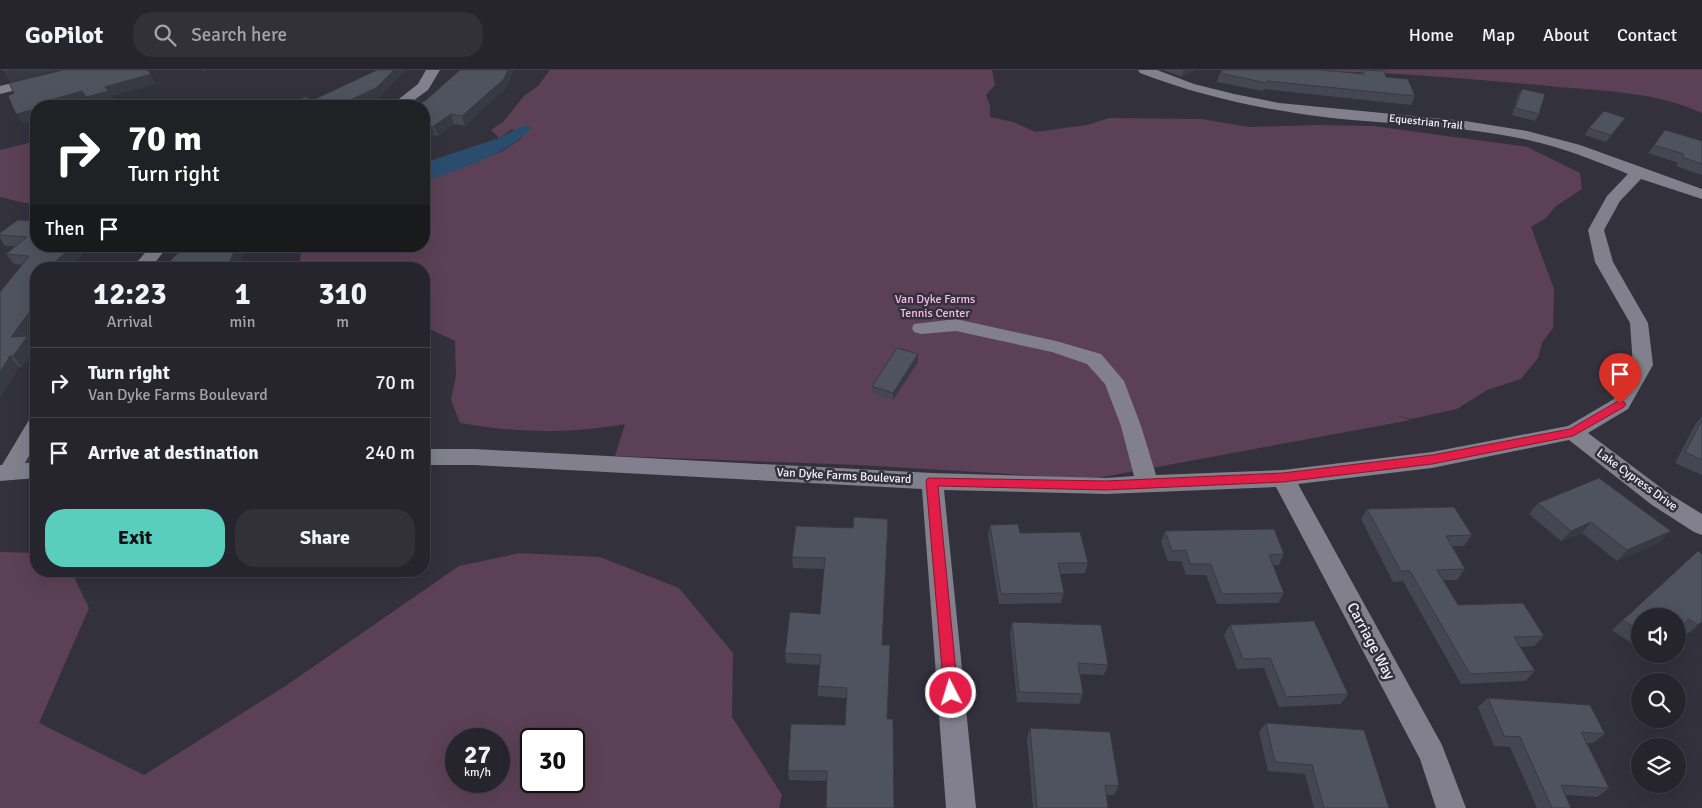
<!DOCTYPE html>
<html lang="en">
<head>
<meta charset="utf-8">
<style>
  :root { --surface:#26252d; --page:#323139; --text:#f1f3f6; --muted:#a4a5aa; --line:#424249; --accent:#59cebf }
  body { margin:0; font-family:Signika,sans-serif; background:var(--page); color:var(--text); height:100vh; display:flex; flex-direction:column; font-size:19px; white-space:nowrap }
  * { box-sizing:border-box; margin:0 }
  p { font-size:16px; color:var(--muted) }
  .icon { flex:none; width:28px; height:28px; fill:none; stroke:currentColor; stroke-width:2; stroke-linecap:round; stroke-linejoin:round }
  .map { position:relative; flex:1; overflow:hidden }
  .panel { position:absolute; left:30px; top:192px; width:400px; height:315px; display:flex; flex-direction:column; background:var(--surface); border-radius:20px; box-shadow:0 5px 20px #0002,0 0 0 1px var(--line) }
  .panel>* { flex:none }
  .hud { position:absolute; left:30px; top:30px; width:400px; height:152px; border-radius:20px; box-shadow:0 5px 20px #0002,0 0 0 1px var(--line); background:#202124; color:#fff; overflow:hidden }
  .fabs { position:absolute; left:1631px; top:538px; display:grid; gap:10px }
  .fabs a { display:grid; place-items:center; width:55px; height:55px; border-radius:50%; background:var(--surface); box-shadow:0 5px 20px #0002,0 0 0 1px var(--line); font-size:25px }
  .speed { position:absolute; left:445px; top:658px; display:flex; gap:10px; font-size:25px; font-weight:700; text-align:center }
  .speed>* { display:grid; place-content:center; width:65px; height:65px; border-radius:50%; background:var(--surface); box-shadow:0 5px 20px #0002,0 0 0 1px var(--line); line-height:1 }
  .speed small { font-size:12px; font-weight:400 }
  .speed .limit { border:2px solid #111; border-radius:8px; background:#fff; color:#111 }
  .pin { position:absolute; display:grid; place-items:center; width:42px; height:42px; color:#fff; margin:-51px -21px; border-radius:50% 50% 50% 0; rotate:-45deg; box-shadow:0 0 5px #0007 }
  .pin .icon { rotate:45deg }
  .me { position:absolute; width:55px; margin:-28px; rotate:355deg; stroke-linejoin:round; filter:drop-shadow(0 0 4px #0008) }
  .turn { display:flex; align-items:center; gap:18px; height:105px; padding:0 15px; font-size:22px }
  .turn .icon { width:65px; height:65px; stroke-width:2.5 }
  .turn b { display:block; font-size:35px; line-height:42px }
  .then { display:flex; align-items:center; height:48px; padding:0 15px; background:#0003; gap:10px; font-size:19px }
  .eta { display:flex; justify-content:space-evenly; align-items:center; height:85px; text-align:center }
  .eta b { font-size:30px; font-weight:800; line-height:35px }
  .button { display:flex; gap:10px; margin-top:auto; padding:10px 15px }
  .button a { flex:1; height:58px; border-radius:20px; background:var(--accent); color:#111; font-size:20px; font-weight:800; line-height:58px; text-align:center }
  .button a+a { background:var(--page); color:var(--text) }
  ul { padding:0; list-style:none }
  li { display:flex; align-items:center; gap:15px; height:70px; padding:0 15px; border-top:1px solid var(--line) }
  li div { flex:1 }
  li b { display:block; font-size:19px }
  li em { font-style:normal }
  header { display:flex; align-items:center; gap:30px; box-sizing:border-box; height:70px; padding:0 25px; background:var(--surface); border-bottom:1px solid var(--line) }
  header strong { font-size:24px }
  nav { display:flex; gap:28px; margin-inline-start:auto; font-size:18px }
  .search { width:350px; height:45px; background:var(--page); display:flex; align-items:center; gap:12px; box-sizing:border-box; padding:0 18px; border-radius:20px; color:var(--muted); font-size:19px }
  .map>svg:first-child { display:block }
  .green { fill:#5c4156; fill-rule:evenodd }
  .water { fill:#2b4d6d }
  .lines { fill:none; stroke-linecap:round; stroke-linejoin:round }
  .minor { fill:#81808c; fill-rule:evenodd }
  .wall { fill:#444751 }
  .shaded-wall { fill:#373a42 }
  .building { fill:#4f535e; stroke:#373a42 }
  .route { fill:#e11d48; stroke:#92132f }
  .labels { text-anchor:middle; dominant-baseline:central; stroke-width:5; stroke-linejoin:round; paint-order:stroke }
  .far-street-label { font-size:11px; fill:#f3f2f9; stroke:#33313c }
  .park-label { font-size:12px; fill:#f9b9eb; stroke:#33313c }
  .street-label { font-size:12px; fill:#f3f2f9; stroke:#33313c }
  .near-street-label { font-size:15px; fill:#f3f2f9; stroke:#33313c }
</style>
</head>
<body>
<header>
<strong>GoPilot</strong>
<div class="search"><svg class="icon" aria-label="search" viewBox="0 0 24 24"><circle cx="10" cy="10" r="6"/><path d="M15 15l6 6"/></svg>Search here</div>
<nav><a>Home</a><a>Map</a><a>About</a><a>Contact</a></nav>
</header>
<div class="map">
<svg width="1702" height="738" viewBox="0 0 1702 738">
  <rect width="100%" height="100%" fill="#33313c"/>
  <!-- green -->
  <g class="green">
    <path d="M550 0H992L995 15 986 25 990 36V47L1013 52 1035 62 1087 55 1109 48 1201 49 1249 57 1317 55 1373 56 1527 77 1580 103 1582 119 1556 136 1546 148 1531 157 1554 219 1553 258 1542 273 1538 288 1521 309 1487 320 1457 339 1411 349 1394 345 1411 350 1092 409 859 395 615 386 625 354C568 364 517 363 460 353L451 330 456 306 455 271 424 256V199H299L301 180 304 176H424V112L503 81 522 68 512 59 499 68 491 60 504 51 524 26 538 16Z"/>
    <path d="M1324 0H1702V43C1654 21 1601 21 1549 16 1493 11 1437 6 1381 3 1362 1 1343 4 1324 0Z"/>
    <path d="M36 71V133H25L0 127V80Z"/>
    <path d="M0 482 36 483V501H71L89 538 39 653 144 705 284 617 459 496 520 483 600 487 679 518 733 583 732 647 782 725 779 738H0ZM456 669H499V711H456ZM531 669H574V711H531Z"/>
  </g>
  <!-- water -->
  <path class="water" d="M525 55 532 58C503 87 461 98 424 112V93L499 68Z"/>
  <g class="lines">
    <!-- minor -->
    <g class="minor">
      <path d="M66 0H89L87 3 0 24V16Z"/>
      <path d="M426 0H440L428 20 406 36H390L418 14Z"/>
      <path d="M1138 0H1157L1194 14 1234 24 1279 33 1465 51 1527 61 1580 75 1702 119V129L1641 109 1620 131 1604 160 1613 192 1648 253 1653 295 1628 339 1588 363 1668 423 1702 444V465L1694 462 1652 435 1569 370 1432 398 1298 414 1442 675 1466 738H1436L1420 689 1276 417 1106 424 944 420 976 738H946L922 419 474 395H424V379H474L932 403 1106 408 1134 406 1121 356 1105 314 1087 294 1052 282 956 261 921 264 914 262 912 258 914 254 956 249 1056 271 1101 284 1124 311 1141 356 1156 405 1283 400 1432 382 1568 356 1614 329 1633 295 1630 253 1595 192 1588 160 1607 126 1628 104C1596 91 1562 77 1528 70 1461 55 1392 55 1324 47 1260 39 1200 26 1140 3Z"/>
      <path d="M151 176H168L150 199H131Z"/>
      <path d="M36 348V373L25 393 36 392V408L0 411V395H2L29 350Z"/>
    </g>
  </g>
  <!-- wall -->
  <g class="wall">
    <path d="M1163 0H1195L1182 7Z"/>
    <path d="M1362 0H1373L1386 7 1415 26 1411 35 1264 19 1263 21 1217 12 1220 3 1360 4Z"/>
    <path d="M506 18 465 56 454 54 438 66 435 65 424 36Z"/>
    <path d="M1522 19 1539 44 1535 51 1512 45 1518 25Z"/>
    <path d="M1625 48 1621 54 1606 72 1585 65 1589 58Z"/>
    <path d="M1702 71V105L1676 96 1678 93 1648 83 1654 75Z"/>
    <path d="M18 150 67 198 69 199H36V254L28 266 36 276 22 297H19L0 327V222L22 195 14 194 6 184 16 176H5L0 168V163Z"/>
    <path d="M185 176H264L261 179Z"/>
    <path d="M918 292 893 330 871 323 872 316Z"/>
    <path d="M1702 347V405L1675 393 1696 353Z"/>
    <path d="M1538 433 1671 461 1660 472 1617 491 1582 463 1561 471 1529 444Z"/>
    <path d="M1367 439 1472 465 1464 476H1452L1465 499 1457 510H1443L1458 535 1544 566 1534 576 1520 577 1535 601 1525 611 1461 614 1403 511 1393 512 1361 449Z"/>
    <path d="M990 455 1020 463 1088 493 1085 503 1060 504 1064 523 1061 533 999 534 988 465Z"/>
    <path d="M853 458 882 575 827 711 789 710 788 701 845 655 847 628 818 626V616L820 595 786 593 785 583 820 544 824 499 793 498 792 487Z"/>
    <path d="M1165 461 1284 484 1279 495H1273L1284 523 1278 533 1217 534 1206 505H1186L1181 491H1168L1161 472Z"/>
    <path d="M1698 481 1702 484V552L1686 565 1678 560 1640 546V579L1612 560Z"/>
    <path d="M1012 552 1108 595 1104 605 1079 604 1083 624 1079 634 1017 632 1010 563Z"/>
    <path d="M1230 555 1348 624 1341 634 1279 637 1264 598 1237 599 1224 565Z"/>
    <path d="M1488 628 1605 664 1593 673H1587L1609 718 1597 727 1566 725 1571 738H1537L1510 677 1494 676 1478 637Z"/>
    <path d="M1266 653 1389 738H1314L1305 704 1268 701 1259 662Z"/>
    <path d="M1030 658 1119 716 1114 725H1106L1108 738H1033L1027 668Z"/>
  </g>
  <!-- shaded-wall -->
  <g class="shaded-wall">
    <path d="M13 0H58L10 12 4 2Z"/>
    <path d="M201 0H211L202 2Z"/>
    <path d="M394 0H406L380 27 361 36H337Z"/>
    <path d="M508 0H514L506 18 465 56 462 46Z"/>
    <path d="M1185 0H1195L1182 7 1183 1Z"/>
    <path d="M151 4 156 14 112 26 114 30 92 36 86 27 105 17Z"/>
    <path d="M82 21 88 31 68 36H38L37 34Z"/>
    <path d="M36 39V50L23 54 16 44Z"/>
    <path d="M451 44 454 54 438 66 434 56Z"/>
    <path d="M1625 48 1621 54 1606 72 1611 65Z"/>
    <path d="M432 56 435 65 424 72V60Z"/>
    <path d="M73 176H92L66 199H47Z"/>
    <path d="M237 176H246L247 178 237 199H226Z"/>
    <path d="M36 233V254L28 266 36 276 22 297 13 286 11 267Z"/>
    <path d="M918 284V292L893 330V323Z"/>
    <path d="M10 286 19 297 0 327V302Z"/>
    <path d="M1591 452 1582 463 1561 471 1571 461Z"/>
    <path d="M1671 461 1660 472 1617 491 1627 480Z"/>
  </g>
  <!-- building -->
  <g class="building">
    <path d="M3 0H13L4 2Z"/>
    <path d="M63 0H147L151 4 105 17 108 21 86 27 82 21 37 34 38 36H36V39L16 44 8 26 14 23 9 13Z"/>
    <path d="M377 0H394L376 18 337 36H284L305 27 313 30Z"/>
    <path d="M460 0H508L504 9 462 46 451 44 434 56H432L424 60V36H417L426 30Z"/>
    <path d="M1222 0H1322L1364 4 1362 0 1384 1 1386 7 1408 9 1415 26 1267 11 1266 13 1220 3Z"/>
    <path d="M1522 19 1545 24 1539 44 1515 38Z"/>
    <path d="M1604 41 1625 48 1611 65 1589 58Z"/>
    <path d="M1665 60 1702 71V94L1682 87 1684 84 1654 75Z"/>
    <path d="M18 150 36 151V176H73L47 199H36V233L11 267 28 266 13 286H10L0 302V222L29 186 6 184 27 167 0 165V163Z"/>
    <path d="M185 176H237L226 199H162Z"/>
    <path d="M897 278 918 284 893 323 872 316Z"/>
    <path d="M1702 350V390L1685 382Z"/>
    <path d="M1599 408 1671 461 1627 480 1591 452 1571 461 1538 433Z"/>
    <path d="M1454 437 1472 465 1446 466 1465 499 1437 500 1458 535 1523 533 1544 566 1514 567 1535 601 1470 604 1410 501H1401L1367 439Z"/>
    <path d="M854 447 888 449 882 575H890L887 649H893L894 738H826L827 701H788L791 654 845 655 847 618 818 616 821 585 785 583 790 542 820 544 825 488 792 487 796 456 853 458Z"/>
    <path d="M1018 454 1020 463 1080 462 1088 493H1058L1064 523 1001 524 990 455Z"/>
    <path d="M1274 459 1284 484 1269 485 1284 523 1222 524 1211 494H1190L1186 480 1172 481 1165 461Z"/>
    <path d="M1698 481 1702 484V551L1698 555 1689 549 1678 560V546H1640V561L1623 550Z"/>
    <path d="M1314 551 1348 624 1286 627 1270 588 1243 589 1230 555Z"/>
    <path d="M1012 552 1101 555 1108 595 1078 593 1083 624 1019 622Z"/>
    <path d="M1488 628 1590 635 1605 664 1581 662 1609 718 1561 715 1571 738H1552L1520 667 1504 666Z"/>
    <path d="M1266 653 1364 660 1389 738H1324L1312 695 1275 692Z"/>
    <path d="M1030 658 1110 662 1119 716 1105 715 1108 738H1037Z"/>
  </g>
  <!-- route -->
  <path class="route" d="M1620 330 1624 332 1626 334 1624 337 1573 366 1432 394 1283 412 1106 420 938 416 958 623 956 627 951 629 946 627 944 623 926 411 928 408 1106 411 1283 403 1432 385 1570 359Z"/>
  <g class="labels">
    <!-- far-street labels -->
    <g class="far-street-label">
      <text transform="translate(1426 52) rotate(6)">Equestrian Trail</text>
    </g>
    <!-- park labels -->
    <g class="park-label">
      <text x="935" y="229">Van Dyke Farms<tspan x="935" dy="14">Tennis Center</tspan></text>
    </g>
    <!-- street labels -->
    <g class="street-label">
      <text transform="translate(844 406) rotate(3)">Van Dyke Farms Boulevard</text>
      <text transform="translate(1637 410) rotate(36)">Lake Cypress Drive</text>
    </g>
    <!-- near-street labels -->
    <g class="near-street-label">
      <text transform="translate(1371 571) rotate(62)">Carriage Way</text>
    </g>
  </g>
</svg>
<div class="fabs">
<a><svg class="icon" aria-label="sound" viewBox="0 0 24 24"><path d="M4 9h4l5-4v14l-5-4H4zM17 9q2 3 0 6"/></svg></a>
<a><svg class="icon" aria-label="search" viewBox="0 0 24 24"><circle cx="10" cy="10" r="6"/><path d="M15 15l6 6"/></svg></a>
<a><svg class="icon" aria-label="layers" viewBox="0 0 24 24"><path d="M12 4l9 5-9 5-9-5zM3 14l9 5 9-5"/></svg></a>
</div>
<div class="speed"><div>27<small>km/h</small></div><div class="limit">30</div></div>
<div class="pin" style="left:1620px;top:334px;background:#d93025"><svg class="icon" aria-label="arrive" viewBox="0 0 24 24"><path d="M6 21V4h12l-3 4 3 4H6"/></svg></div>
<svg class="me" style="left:951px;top:623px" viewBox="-20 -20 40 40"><circle r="17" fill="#e11d48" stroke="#fff" stroke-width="3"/><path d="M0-11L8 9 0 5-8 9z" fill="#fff"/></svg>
<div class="hud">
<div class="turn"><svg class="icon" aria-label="right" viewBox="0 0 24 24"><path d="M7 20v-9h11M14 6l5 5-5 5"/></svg><div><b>70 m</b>Turn right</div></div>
<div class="then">Then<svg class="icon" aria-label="arrive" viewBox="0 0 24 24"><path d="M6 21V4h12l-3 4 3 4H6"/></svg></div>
</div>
<section class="panel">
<div class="eta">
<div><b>12:23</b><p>Arrival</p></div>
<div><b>1</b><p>min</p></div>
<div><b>310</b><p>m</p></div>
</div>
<ul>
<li><svg class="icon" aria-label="right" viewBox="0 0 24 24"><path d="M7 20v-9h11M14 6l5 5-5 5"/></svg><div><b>Turn right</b><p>Van Dyke Farms Boulevard</p></div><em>70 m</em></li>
<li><svg class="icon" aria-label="arrive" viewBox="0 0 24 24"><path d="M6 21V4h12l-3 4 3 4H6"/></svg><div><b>Arrive at destination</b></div><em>240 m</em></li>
</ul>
<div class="button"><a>Exit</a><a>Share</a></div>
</section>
</div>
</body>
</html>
